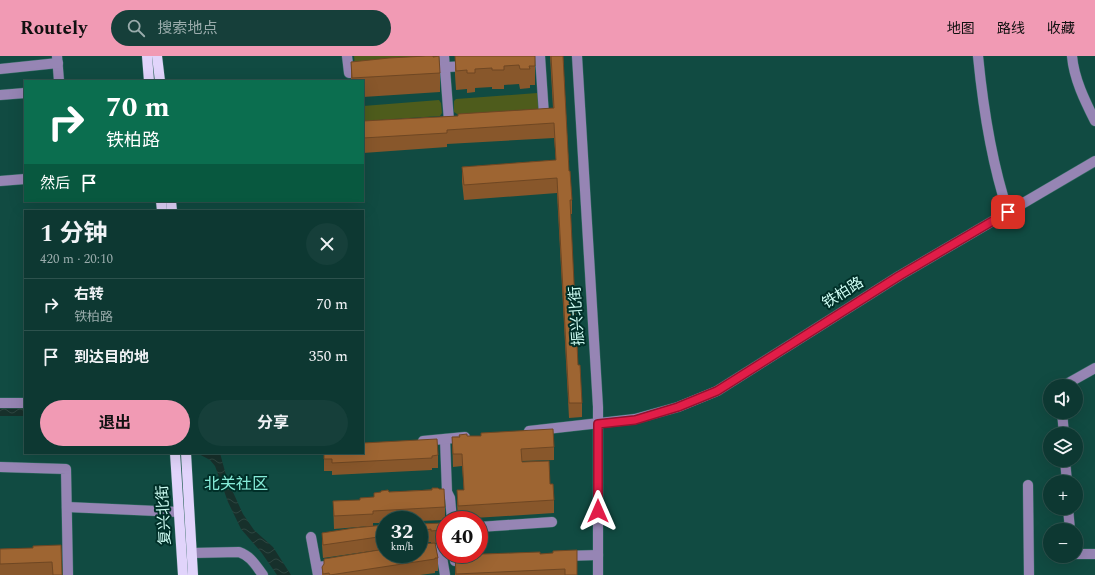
<!DOCTYPE html>
<html lang="zh">
<head>
<meta charset="utf-8">
<style>
  :root { --surface:#0d3832; --page:#163f3a; --text:#f1f3f6; --muted:#9aacac; --line:#2d524d; --accent:#f19ab4 }
  body { margin:0; font-family:Spectral,"Noto Sans SC",serif; background:var(--page); color:var(--text); height:100vh; display:flex; flex-direction:column; font-size:15px; white-space:nowrap }
  * { box-sizing:border-box; margin:0 }
  p { font-size:13px; color:var(--muted) }
  .icon { flex:none; width:22px; height:22px; fill:none; stroke:currentColor; stroke-width:2; stroke-linecap:round; stroke-linejoin:round }
  .map { position:relative; flex:1; overflow:hidden }
  .panel { position:absolute; left:24px; top:154px; width:340px; height:244px; display:flex; flex-direction:column; background:var(--surface); border-radius:0px; box-shadow:0 4px 16px #0002,0 0 0 1px var(--line) }
  .panel>* { flex:none }
  .hud { position:absolute; left:24px; top:24px; width:340px; height:122px; border-radius:0px; box-shadow:0 4px 16px #0002,0 0 0 1px var(--line); background:#0b6e4f; color:#fff; overflow:hidden }
  .fabs { position:absolute; left:1043px; top:323px; display:grid; gap:8px }
  .fabs a { display:grid; place-items:center; width:40px; height:40px; border-radius:50%; background:var(--surface); box-shadow:0 4px 16px #0002,0 0 0 1px var(--line); font-size:20px }
  .speed { position:absolute; left:376px; top:455px; display:flex; gap:8px; font-size:20px; font-weight:700; text-align:center }
  .speed>* { display:grid; place-content:center; width:52px; height:52px; border-radius:50%; background:var(--surface); box-shadow:0 4px 16px #0002,0 0 0 1px var(--line); line-height:1 }
  .speed small { font-size:10px; font-weight:400 }
  .speed .limit { border:6px solid #d22; background:#fff; color:#111 }
  .pin { position:absolute; display:grid; place-items:center; width:34px; height:34px; color:#fff; margin:-17px; border-radius:8px; box-shadow:0 2px 6px #0006 }
  .me { position:absolute; width:44px; margin:-22px; rotate:0deg; stroke-linejoin:round; filter:drop-shadow(0 0 3px #0008) }
  .turn { display:flex; align-items:center; gap:14px; height:84px; padding:0 16px; font-size:18px }
  .turn .icon { width:52px; height:52px; stroke-width:2.5 }
  .turn b { display:block; font-size:28px; line-height:34px }
  .then { display:flex; align-items:center; height:38px; padding:0 16px; background:#0003; gap:8px; font-size:15px }
  .round { display:grid; place-items:center; flex:none; width:42px; height:42px; border-radius:21px; background:var(--page) }
  .overview { display:flex; align-items:center; justify-content:space-between; height:68px; padding:0 16px }
  h1 { font-size:24px; font-weight:700; line-height:30px }
  .primary-button { display:flex; gap:8px; margin-top:auto; padding:8px 16px }
  .primary-button a { flex:1; height:46px; border-radius:24px; background:var(--accent); color:#111; font-size:16px; font-weight:700; line-height:46px; text-align:center }
  .primary-button a+a { background:var(--page); color:var(--text) }
  ul { padding:0; list-style:none }
  li { display:flex; align-items:center; gap:12px; height:52px; padding:0 16px; border-top:1px solid var(--line) }
  li div { flex:1 }
  li b { display:block; font-size:15px }
  li em { font-style:normal }
  header { display:flex; align-items:center; gap:24px; box-sizing:border-box; height:56px; padding:0 20px; background:var(--accent); color:#111 }
  header strong { font-size:19px }
  nav { display:flex; gap:22px; margin-inline-start:auto; font-size:14px }
  .search { width:280px; height:36px; background:var(--page); display:flex; align-items:center; gap:10px; box-sizing:border-box; padding:0 14px; border-radius:22px; color:var(--muted); font-size:15px }
  .map>svg:first-child { display:block }
  .green { fill:#4e5c1c }
  .water { fill:url(#water-waves) }
  .lines { fill:none; stroke-linecap:round; stroke-linejoin:round }
  .minor-casing { stroke:#336b62; stroke-width:11 }
  .major-casing { stroke:#336b62; stroke-width:11 }
  .minor { stroke:#9685b4; stroke-width:10 }
  .major { stroke:#e1d4fb; stroke-width:10 }
  .wall { fill:#88572b }
  .building { fill:#9e6532; stroke:#6f4723 }
  .route-casing { stroke:#92132f; stroke-width:10 }
  .route { stroke:#e11d48; stroke-width:7 }
  .labels { text-anchor:middle; dominant-baseline:central; stroke-width:4; stroke-linejoin:round; paint-order:stroke }
  .street-label { font-size:15px; fill:#cffef4; stroke:#002f28 }
  .neighbourhood-label { font-size:16px; fill:#86ecd9; stroke:#002f28 }
</style>
</head>
<body>
<header>
<strong>Routely</strong>
<div class="search"><svg class="icon" aria-label="search" viewBox="0 0 24 24"><circle cx="10" cy="10" r="6"/><path d="M15 15l6 6"/></svg>搜索地点</div>
<nav><a>地图</a><a>路线</a><a>收藏</a></nav>
</header>
<div class="map">
<svg width="1095" height="519" viewBox="0 0 1095 519">
  <defs>
    <pattern id="water-waves" width="16" height="10" patternUnits="userSpaceOnUse"><rect width="16" height="10" fill="#17302b"/><path d="M0 5q4-4 8 0t8 0" fill="none" stroke="#2d4540"/></pattern>
  </defs>
  <rect width="100%" height="100%" fill="#114b42"/>
  <!-- green -->
  <g class="green">
    <path d="M354 0H440V4L438 6 355 10Z"/>
    <path d="M537 37 539 40 540 50 538 53 457 58 454 56V45L456 43Z"/>
    <path d="M439 44 441 47 442 57 440 60 363 65V50Z"/>
  </g>
  <!-- water -->
  <g class="water">
    <rect x="0" y="351" width="25" height="9"/>
    <path d="M197 397H220L227 423 243 458 254 474 273 491 291 519H277L261 496 241 473 228 446 215 410 210 404Z"/>
  </g>
  <g class="lines">
    <defs>
      <g id="minor">
        <path d="M57 0 59 25"/>
        <path d="M347 0 349 17 363 16"/>
        <path d="M444 0 449 65"/>
        <path d="M577 0 598 351V519"/>
        <path d="M978 0C983 51 992 108 1008 156"/>
        <path d="M1072 0C1074 23 1085 45 1095 65"/>
        <path d="M427 12 467 10"/>
        <path d="M0 13 58 7"/>
        <path d="M0 39 25 37"/>
        <path d="M537 59H544L540 0"/>
        <path d="M0 125 25 123"/>
        <path d="M1063 330 1095 312"/>
        <path d="M0 347H25"/>
        <path d="M1062 356 1064 378"/>
        <path d="M529 375 635 363 678 351 717 335 899 220 1095 105"/>
        <path d="M445 383 447 436 450 442 452 464"/>
        <path d="M423 385 465 381"/>
        <path d="M1065 404 1067 426"/>
        <path d="M0 411 66 413 68 519"/>
        <path d="M1028 429 1029 519"/>
        <path d="M67 451 179 456"/>
        <path d="M1068 452 1070 474"/>
        <path d="M479 471 552 466"/>
        <path d="M419 474 445 473"/>
        <path d="M311 481 318 519"/>
        <path d="M419 496 438 493 441 495 445 519"/>
        <path d="M192 497 239 496C251 500 256 510 263 519"/>
        <path d="M454 498 455 505 468 504"/>
        <path d="M1076 498H1095"/>
        <path d="M564 500 598 499"/>
        <path d="M317 511 335 509"/>
      </g>
      <g id="major">
        <path d="M147 0 149 25"/>
        <path d="M157 0 160 25"/>
        <path d="M161 145 162 155"/>
        <path d="M171 145 172 155"/>
        <path d="M175 397 183 519"/>
        <path d="M186 397 193 519"/>
      </g>
    </defs>
    <!-- minor casing -->
    <use href="#minor" class="minor-casing"/>
    <!-- major casing -->
    <use href="#major" class="major-casing"/>
    <!-- minor -->
    <use href="#minor" class="minor"/>
    <!-- major -->
    <use href="#major" class="major"/>
  </g>
  <!-- wall -->
  <g class="wall">
    <path d="M455 0 535 10V29H530V32L520 33 519 28 504 29V33H492V31L475 32V36L467 37V33L456 34 455 19Z"/>
    <path d="M550 0H563L569 115 572 144V158H570L578 309 582 347V361L569 362 557 137 464 144 462 126V111L556 104 554 82 447 88V91L363 97V65L458 60 553 52Z"/>
    <path d="M351 6 440 17V36L363 41V25H351Z"/>
    <path d="M467 380 554 391V404L522 405V406L550 428 554 444V457L458 463 457 447V434H464L462 410 453 411 452 381Z"/>
    <path d="M324 397H363L438 399V412H432V414L332 419V415H324Z"/>
    <path d="M439 433 445 451V464L419 465V464H385V467H373V470L385 469V493L323 502 322 489V477L370 470 334 473 333 445 360 444 374 441 389 436Z"/>
    <path d="M419 468 444 474V486L435 487 438 502V515H435V517L420 519H322V511L431 487V486L419 487Z"/>
    <path d="M61 489 62 519H0V493L33 492Z"/>
    <path d="M540 498 577 519H455V499Z"/>
  </g>
  <!-- building -->
  <g class="building">
    <path d="M426 0H433V1L439 0 440 17 352 22 351 6 389 2Z"/>
    <path d="M455 0H535V10H529L530 13H520L519 9 504 10V14H492V12L475 13V17H467V14L456 15Z"/>
    <path d="M551 0H563L569 115H570L572 144H570L578 309H580L582 347H569L557 122 464 129 462 111 556 104 554 67 447 74V77L363 82V65L458 60V58L554 52Z"/>
    <path d="M553 373 554 391 521 393 522 406 549 405 550 428H553L554 444 458 450 457 434H464L462 398H453L452 381H460L459 379 467 378V380H481V377Z"/>
    <path d="M437 383 438 399 432 400V402L332 407V403H324V397H363V387Z"/>
    <path d="M432 432H438L439 433H444L445 451 373 455V458L334 460 333 445 360 444V442L374 441V437L381 436V435L388 434 389 436 432 434Z"/>
    <path d="M443 467 444 474 431 475V473L419 475V468Z"/>
    <path d="M385 469V480L323 489 322 477 354 472Z"/>
    <path d="M435 487 438 502H435V503L330 519 329 517 323 518 322 511 324 508V503L385 493V498H419V488Z"/>
    <path d="M61 489 62 519H53L52 506 0 508V493L33 492V490Z"/>
    <path d="M577 494V519H565V513L456 518 455 499 540 496V498L553 497V495Z"/>
  </g>
  <g class="lines">
    <defs>
      <path id="route" d="M598 455V368L635 364 678 351 717 335 899 220 1008 156"/>
    </defs>
    <!-- route casing -->
    <use href="#route" class="route-casing"/>
    <!-- route -->
    <use href="#route" class="route"/>
  </g>
  <g class="labels">
    <!-- street labels -->
    <g class="street-label">
      <text transform="translate(843 237) rotate(-32)">铁柏路</text>
      <text transform="translate(577 260) rotate(-94)">振兴北街</text>
      <text transform="translate(164 459) rotate(-93)">复兴北街</text>
    </g>
    <!-- neighbourhood labels -->
    <g class="neighbourhood-label">
      <text x="236" y="428">北关社区</text>
    </g>
  </g>
</svg>
<div class="fabs">
<a><svg class="icon" aria-label="sound" viewBox="0 0 24 24"><path d="M4 9h4l5-4v14l-5-4H4zM17 9q2 3 0 6"/></svg></a>
<a><svg class="icon" aria-label="layers" viewBox="0 0 24 24"><path d="M12 4l9 5-9 5-9-5zM3 14l9 5 9-5"/></svg></a>
<a>+</a>
<a>−</a>
</div>
<div class="speed"><div>32<small>km/h</small></div><div class="limit">40</div></div>
<div class="pin" style="left:1008px;top:156px;background:#d93025"><svg class="icon" aria-label="arrive" viewBox="0 0 24 24"><path d="M6 21V4h12l-3 4 3 4H6"/></svg></div>
<svg class="me" style="left:598px;top:455px" viewBox="-20 -20 40 40"><path d="M0-17L14 15 0 8-14 15z" fill="#e11d48" stroke="#fff" stroke-width="4"/></svg>
<div class="hud">
<div class="turn"><svg class="icon" aria-label="right" viewBox="0 0 24 24"><path d="M7 20v-9h11M14 6l5 5-5 5"/></svg><div><b>70 m</b>铁柏路</div></div>
<div class="then">然后<svg class="icon" aria-label="arrive" viewBox="0 0 24 24"><path d="M6 21V4h12l-3 4 3 4H6"/></svg></div>
</div>
<section class="panel">
<div class="overview"><div><h1>1 分钟</h1><p>420 m · 20:10</p></div><a class="round"><svg class="icon" aria-label="close" viewBox="0 0 24 24"><path d="M6 6l12 12M18 6L6 18"/></svg></a></div>
<ul>
<li><svg class="icon" aria-label="right" viewBox="0 0 24 24"><path d="M7 20v-9h11M14 6l5 5-5 5"/></svg><div><b>右转</b><p>铁柏路</p></div><em>70 m</em></li>
<li><svg class="icon" aria-label="arrive" viewBox="0 0 24 24"><path d="M6 21V4h12l-3 4 3 4H6"/></svg><div><b>到达目的地</b></div><em>350 m</em></li>
</ul>
<div class="primary-button"><a>退出</a><a>分享</a></div>
</section>
</div>
</body>
</html>
